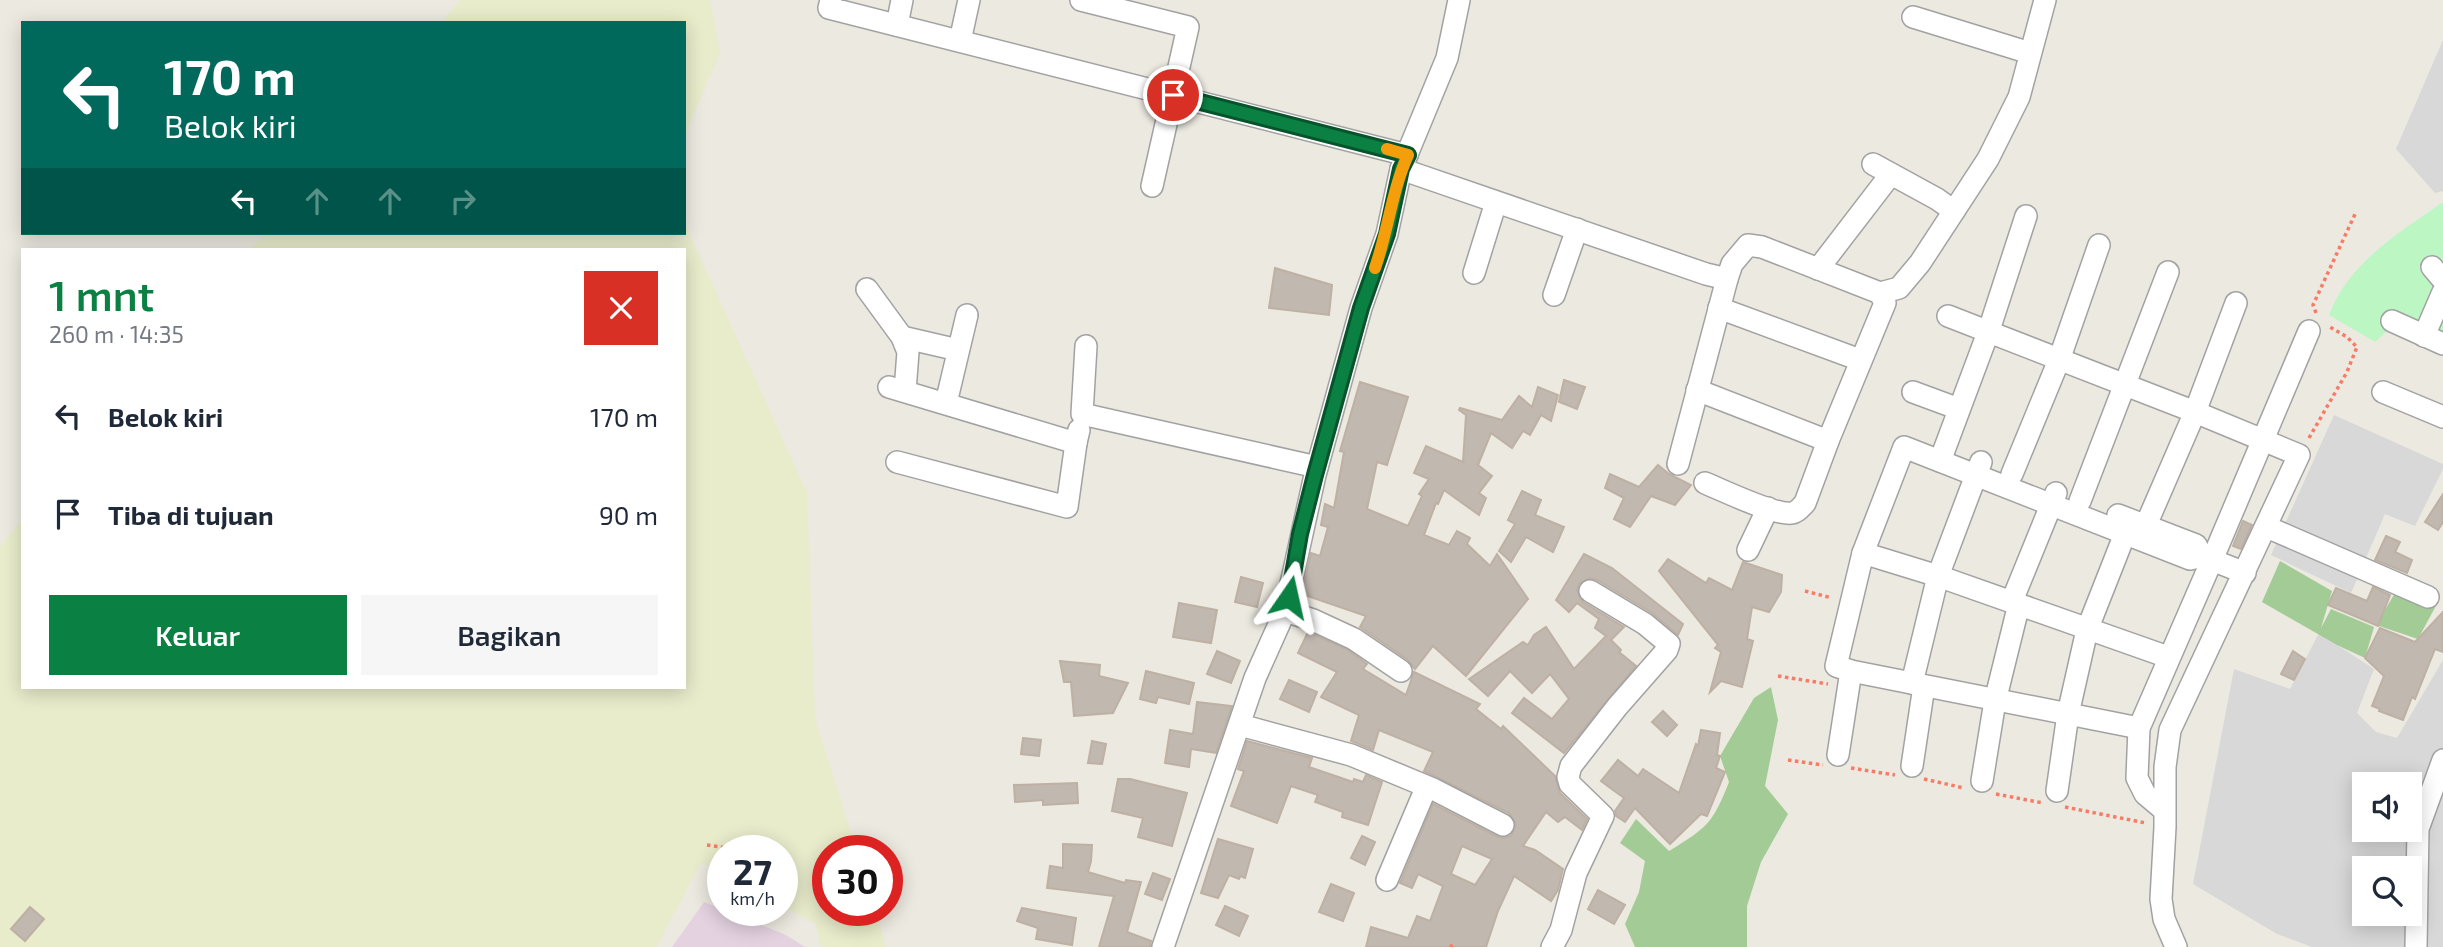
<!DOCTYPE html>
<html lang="id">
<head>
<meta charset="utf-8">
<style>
  :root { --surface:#fff; --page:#f6f6f7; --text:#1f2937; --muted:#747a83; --accent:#0b8043 }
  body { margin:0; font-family:"Exo 2",sans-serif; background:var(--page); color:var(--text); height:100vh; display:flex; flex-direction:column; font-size:26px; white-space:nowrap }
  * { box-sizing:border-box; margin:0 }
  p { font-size:23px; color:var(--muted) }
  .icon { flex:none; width:38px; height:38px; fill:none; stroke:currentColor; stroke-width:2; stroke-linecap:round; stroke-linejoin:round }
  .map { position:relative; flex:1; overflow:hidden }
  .drawer { position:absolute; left:21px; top:248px; width:665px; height:441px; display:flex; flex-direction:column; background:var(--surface); border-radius:0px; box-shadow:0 4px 18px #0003 }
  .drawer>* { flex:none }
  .top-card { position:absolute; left:21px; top:21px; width:665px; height:214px; border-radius:0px; box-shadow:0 4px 18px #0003; background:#00695c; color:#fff; overflow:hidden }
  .controls { position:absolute; left:2352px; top:772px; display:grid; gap:14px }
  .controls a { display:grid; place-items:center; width:70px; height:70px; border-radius:0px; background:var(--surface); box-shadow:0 4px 18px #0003; font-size:35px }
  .speed { position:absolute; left:707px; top:835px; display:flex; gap:14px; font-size:35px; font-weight:700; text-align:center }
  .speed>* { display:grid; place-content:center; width:91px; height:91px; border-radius:50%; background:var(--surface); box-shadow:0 4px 18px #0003; line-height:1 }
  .speed small { font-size:18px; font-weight:400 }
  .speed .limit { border:10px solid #d22; background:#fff; color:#111 }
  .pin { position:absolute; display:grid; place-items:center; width:60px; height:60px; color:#fff; margin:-30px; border:4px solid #fff; border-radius:50%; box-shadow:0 2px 7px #0007 }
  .me { position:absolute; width:77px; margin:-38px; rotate:11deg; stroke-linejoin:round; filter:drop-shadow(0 0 5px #0008) }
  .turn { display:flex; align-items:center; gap:24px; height:147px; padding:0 28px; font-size:32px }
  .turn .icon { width:91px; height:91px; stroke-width:2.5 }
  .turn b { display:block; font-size:49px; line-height:60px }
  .lanes { display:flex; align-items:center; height:66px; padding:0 28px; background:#0003; justify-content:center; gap:35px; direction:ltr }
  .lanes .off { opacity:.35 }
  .round { display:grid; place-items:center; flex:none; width:74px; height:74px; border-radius:0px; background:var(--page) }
  .overview { display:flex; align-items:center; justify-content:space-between; height:119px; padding:0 28px }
  h1 { font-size:42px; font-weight:600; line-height:52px; color:var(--accent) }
  .action { display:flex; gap:14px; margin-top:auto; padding:14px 28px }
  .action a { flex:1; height:80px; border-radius:0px; background:var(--accent); color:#fff; font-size:28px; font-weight:600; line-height:80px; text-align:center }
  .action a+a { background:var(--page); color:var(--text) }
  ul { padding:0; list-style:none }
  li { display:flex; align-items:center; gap:21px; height:98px; padding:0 28px }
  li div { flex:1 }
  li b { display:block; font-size:26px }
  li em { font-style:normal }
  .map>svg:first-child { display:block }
  .residential { fill:#d9d8d8; fill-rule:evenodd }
  .industrial { fill:#e5d2e1 }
  .farmland { fill:#e8eccb }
  .forest { fill:#a3cb96 }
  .park { fill:#bcf7c3 }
  .building { fill:#c1b8b0; stroke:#beb0a3; stroke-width:2; fill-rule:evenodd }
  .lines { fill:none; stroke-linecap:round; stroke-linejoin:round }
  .minor-casing { stroke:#a2a2a2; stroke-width:24 }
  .path { stroke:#f67c68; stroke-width:3.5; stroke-dasharray:3.5 3.5; stroke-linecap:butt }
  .minor { stroke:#fff; stroke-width:21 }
  .route-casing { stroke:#07532c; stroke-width:18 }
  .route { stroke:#0b8043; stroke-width:12 }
  .slow { stroke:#f59e0b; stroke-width:12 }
</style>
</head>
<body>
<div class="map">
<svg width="2443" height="947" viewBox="0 0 2443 947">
  <rect width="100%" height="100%" fill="#ece9e0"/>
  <!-- residential -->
  <g class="residential">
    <path d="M2443 40V191L2435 193 2396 149Z"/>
    <path d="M2334 415 2443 464V469L2415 526 2385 514 2351 593 2271 555Z"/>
    <path d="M2319 633 2374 669 2357 713 2376 732 2397 738 2443 660V947H2312L2277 934 2193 884 2234 669 2290 689ZM2364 784H2410V830H2364ZM2364 868H2410V914H2364Z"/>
  </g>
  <!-- industrial -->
  <path class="industrial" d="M704 902 786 935 805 947H672Z"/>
  <!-- farmland -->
  <g class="farmland">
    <path d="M460 0H710L720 52 684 138V23H441Z"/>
    <path d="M684 222 807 493 815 718 856 850H828V910H875L886 947H821L815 923 782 906V850H723V874L701 863 656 947H0V546L23 519V688H684V250H249L264 233H684Z"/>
  </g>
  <!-- forest -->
  <g class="forest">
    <path d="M2280 561 2332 591 2321 628 2331 609 2374 627 2365 658 2337 645 2262 602Z"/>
    <path d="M2398 588 2438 602 2418 639 2376 625Z"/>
    <path d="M1771 687 1778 720 1765 786 1788 814 1761 862 1747 906V947H1635L1625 924 1639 892 1645 861 1620 843 1636 819 1669 851C1707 828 1713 823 1729 782L1720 756 1754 698Z"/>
  </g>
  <!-- park -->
  <path class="park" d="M2443 202V340L2390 328 2375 342 2329 315C2349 262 2399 233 2443 202Z"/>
  <!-- building -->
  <g class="building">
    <path d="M1275 268 1332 285 1329 315 1269 308Z"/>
    <path d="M1564 380 1585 387 1577 409 1559 402Z"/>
    <path d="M1360 382 1408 397 1387 465 1377 462 1367 509 1408 526 1422 496 1419 494 1429 479 1414 473 1426 446 1463 462 1466 415 1459 410 1460 408 1502 420 1519 396 1532 407 1538 387 1558 395 1551 421 1541 415 1530 435 1523 431 1512 448 1491 433 1478 465 1492 476 1479 493 1486 498 1479 515 1444 490 1438 504 1436 503 1424 535 1449 545 1457 531 1470 538 1467 544 1490 566 1497 554 1528 599 1466 676 1433 646 1415 669 1408 660 1360 627 1366 616 1302 594 1311 553 1320 556 1328 527 1321 525 1325 504 1334 508 1344 452 1340 451Z"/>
    <path d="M1658 465 1669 474 1691 485 1675 505 1651 496 1630 527 1614 519 1624 498 1605 488 1610 474 1639 487Z"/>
    <path d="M1522 491 1541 500 1535 515 1564 527 1553 552 1526 537 1511 562 1499 551 1515 524 1508 520Z"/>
    <path d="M2443 494V522L2438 530 2425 522Z"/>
    <path d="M2243 521 2252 525 2241 549 2233 546Z"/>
    <path d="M2386 536 2400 542 2395 552 2412 560 2407 573 2375 560Z"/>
    <path d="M1584 554 1612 568 1683 624 1678 635 1652 613 1597 580 1590 578 1579 584 1577 591 1583 602 1624 627 1611 640 1621 650 1619 652 1636 666 1564 753 1512 713 1524 698 1552 719 1569 699 1550 674 1532 693 1510 671 1488 696 1469 679 1523 642 1528 645 1534 635 1546 627 1574 669 1606 636 1595 628 1599 619 1577 603 1569 612 1556 600Z"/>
    <path d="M1668 559 1706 583 1709 578 1732 590 1743 562 1782 575 1781 592 1769 612 1752 607 1747 639 1753 641 1742 687 1721 681 1710 692 1721 652 1715 648 1718 645 1659 571Z"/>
    <path d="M1241 577 1263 583 1257 607 1235 602Z"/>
    <path d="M2373 587 2390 595 2378 626 2328 605 2336 588 2367 601Z"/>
    <path d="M1179 603 1217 610 1211 643 1173 637Z"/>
    <path d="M2443 612V652L2435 649 2415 699 2412 697 2403 720 2379 711 2380 709 2372 706 2384 676 2365 658 2380 628 2415 642Z"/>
    <path d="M1308 632 1348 650 1367 664 1363 669 1406 695 1414 672 1480 704 1476 709 1501 729 1503 726 1555 776 1560 793 1587 819 1582 830 1565 817 1558 822 1546 812 1523 846 1535 850 1563 869 1558 890 1551 901 1514 876 1498 911 1486 947H1366L1371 927 1408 938 1417 916 1430 921 1443 886 1418 874 1412 888 1400 883 1433 804 1498 837 1504 838 1511 836 1516 824 1509 813 1424 771 1433 752 1379 730 1373 750 1351 741 1359 715 1321 697 1337 672 1298 653ZM1462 846 1492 859 1475 885 1451 874Z"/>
    <path d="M1217 651 1240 661 1231 683 1207 674Z"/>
    <path d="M2293 651 2305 659 2294 680 2281 674Z"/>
    <path d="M1060 661 1100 665 1099 676 1128 683 1113 713 1074 716 1071 682H1064Z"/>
    <path d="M1146 671 1194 683 1189 704 1158 697 1156 703 1140 699Z"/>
    <path d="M1289 680 1317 692 1309 712 1280 699Z"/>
    <path d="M1197 702 1232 706 1216 753 1191 749 1189 767 1165 763 1170 730 1193 734Z"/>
    <path d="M1663 711 1677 725 1667 736 1652 722Z"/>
    <path d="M1701 730 1720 733 1717 755 1720 756 1716 768 1725 772 1707 816 1701 814 1670 844 1635 808 1625 822 1616 816 1615 811 1624 798 1601 781 1618 760 1638 776 1643 769 1679 793 1696 744 1698 746Z"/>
    <path d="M1023 738 1041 740 1039 756 1021 754Z"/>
    <path d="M1092 741 1106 744 1102 764 1088 763Z"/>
    <path d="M1247 741 1312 758 1309 767 1353 782 1354 779 1363 782 1366 775 1382 782 1368 825 1342 817 1343 812 1315 802 1318 795 1291 786 1277 823 1231 806 1244 771 1238 769Z"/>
    <path d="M1118 779H1130L1187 793 1172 846 1138 837 1143 818 1112 811Z"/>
    <path d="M1077 783 1078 803 1043 805V800L1015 802 1014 785Z"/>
    <path d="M1362 836 1375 842 1365 865 1351 858Z"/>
    <path d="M1218 839 1253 849 1245 878 1240 876 1239 879 1229 875 1218 898 1201 893Z"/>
    <path d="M1063 844 1092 845 1091 861 1088 872 1125 883 1126 880 1141 882 1127 932 1151 941 1150 947H1099L1114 896 1047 888 1050 866 1063 868Z"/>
    <path d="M1153 873 1170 879 1162 900 1145 894Z"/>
    <path d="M1331 884 1354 893 1343 921 1319 912Z"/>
    <path d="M1598 890 1625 905 1614 924 1588 909Z"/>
    <path d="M1225 906 1248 916 1239 936 1216 925Z"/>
    <path d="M30 907 44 919 25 941 11 929Z"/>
    <path d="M1022 908 1076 918 1072 945 1036 939 1038 928 1017 921Z"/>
  </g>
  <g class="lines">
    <defs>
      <g id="minor">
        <path d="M831 0 829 8 1407 155"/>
        <path d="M1081 0 1188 27 1152 186"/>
        <path d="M1913 17 2030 53"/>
        <path d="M897 25 902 0"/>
        <path d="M960 41 969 0"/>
        <path d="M1401 169 1706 274 1727 279 1732 264 1748 245 1762 247 1880 293 1899 288 1920 263 1954 211 1937 199 1873 164"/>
        <path d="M1954 211 1988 159 2019 97 2045 0"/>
        <path d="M2432 267 2443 280"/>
        <path d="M1818 269 1891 174"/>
        <path d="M1474 273 1496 202"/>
        <path d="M867 289 902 337 908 352 905 391"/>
        <path d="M1554 295 1577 229"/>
        <path d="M1719 308 1860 360"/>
        <path d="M1948 316 2195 412 2299 455 2170 730 2165 767V827L2161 899 2164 919 2176 947"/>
        <path d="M2392 321 2443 344"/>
        <path d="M2424 336 2443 292"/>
        <path d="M902 337 958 350"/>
        <path d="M1086 346 1082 414 1317 467"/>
        <path d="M889 387 1076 443 1079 430"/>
        <path d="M1697 390 1828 441"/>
        <path d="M1913 392 1959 409"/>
        <path d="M2383 392 2443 417"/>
        <path d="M946 403 967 315"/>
        <path d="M1940 461 1989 330 2026 216"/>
        <path d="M897 462 1067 507 1076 443"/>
        <path d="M1678 464 1727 279"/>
        <path d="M2012 474 2059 360 2099 245"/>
        <path d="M1705 483C1722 490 1776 516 1792 513 1798 512 1801 507 1805 503L1828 441 1885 303 1880 293"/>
        <path d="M2080 501 2168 272"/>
        <path d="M2118 515 2196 545 2202 556"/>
        <path d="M2146 525 2195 412 2236 303"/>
        <path d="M2267 527 2428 597"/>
        <path d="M1748 550 1768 508"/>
        <path d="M1863 553 1938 576 2168 657"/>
        <path d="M2012 601 2056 493"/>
        <path d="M1276 608 1313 620 1354 639 1401 671"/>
        <path d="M1912 683 1938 576 1981 462"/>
        <path d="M1240 725 1351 755 1433 789 1503 825"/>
        <path d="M2139 728 1851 671 1836 666 1863 553 1904 447 2190 559 2202 556 2212 560 2309 331"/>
        <path d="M1838 755 1851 671"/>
        <path d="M1912 766 1924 686"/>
        <path d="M1982 781 1995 701 2019 604"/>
        <path d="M2057 791 2068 714 2087 630 2130 521"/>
        <path d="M2164 810 2145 794 2137 778 2139 728 2212 560 2245 573"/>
        <path d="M1387 880 1426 788"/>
        <path d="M1163 947 1255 678 1285 611 1315 475 1361 308 1387 234 1401 169 1447 58 1459 0"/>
        <path d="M1552 947 1561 930 1576 873 1603 816 1570 784 1568 777 1571 766 1617 707 1667 650 1669 644 1645 624 1590 591"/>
        <path d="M2416 947 2418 829 2443 760"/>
      </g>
    </defs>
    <!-- minor casing -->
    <use href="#minor" class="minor-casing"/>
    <!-- path -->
    <g class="path">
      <path d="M2316 313 2313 305 2356 212"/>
      <path d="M2309 438 2347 372 2357 347 2347 337 2328 326"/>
      <path d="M1805 591 1832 598"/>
      <path d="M1778 676 1828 684"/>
      <path d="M1788 760 1823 765"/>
      <path d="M1851 768 1895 775"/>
      <path d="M1924 779 1964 788"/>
      <path d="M1996 794 2043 803"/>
      <path d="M2065 807 2146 823"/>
      <path d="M707 845 742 850"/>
      <path d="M1450 947 1455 943"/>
    </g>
    <!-- minor -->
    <use href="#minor" class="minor"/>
  </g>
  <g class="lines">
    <defs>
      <path id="route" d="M1173 95 1408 155 1401 169 1387 234 1361 308 1315 475 1300 534 1289 597"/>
    </defs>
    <!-- route casing -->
    <use href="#route" class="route-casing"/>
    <!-- route -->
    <use href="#route" class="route"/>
    <!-- slow -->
    <path class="slow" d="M1375 268C1388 231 1392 190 1408 155L1387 149"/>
  </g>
</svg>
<div class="controls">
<a><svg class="icon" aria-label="sound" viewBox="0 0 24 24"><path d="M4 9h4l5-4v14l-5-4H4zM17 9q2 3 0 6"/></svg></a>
<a><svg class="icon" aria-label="search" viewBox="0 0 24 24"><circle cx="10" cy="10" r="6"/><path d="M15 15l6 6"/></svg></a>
</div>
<div class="speed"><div>27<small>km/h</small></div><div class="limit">30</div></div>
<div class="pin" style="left:1173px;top:95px;background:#d93025"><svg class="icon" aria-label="arrive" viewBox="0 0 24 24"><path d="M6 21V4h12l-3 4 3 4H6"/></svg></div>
<svg class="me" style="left:1289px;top:597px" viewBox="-20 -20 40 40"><path d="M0-17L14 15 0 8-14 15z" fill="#0b8043" stroke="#fff" stroke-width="4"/></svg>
<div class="top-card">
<div class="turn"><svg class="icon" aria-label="left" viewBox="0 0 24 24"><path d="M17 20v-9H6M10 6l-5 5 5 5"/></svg><div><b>170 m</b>Belok kiri</div></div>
<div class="lanes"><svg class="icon" aria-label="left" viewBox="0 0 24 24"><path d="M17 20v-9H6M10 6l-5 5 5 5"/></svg><svg class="icon off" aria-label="ahead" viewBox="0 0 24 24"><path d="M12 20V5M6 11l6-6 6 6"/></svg><svg class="icon off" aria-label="ahead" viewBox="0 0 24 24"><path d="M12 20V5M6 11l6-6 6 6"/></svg><svg class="icon off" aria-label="right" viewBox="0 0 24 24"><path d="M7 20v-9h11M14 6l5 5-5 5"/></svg></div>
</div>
<section class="drawer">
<div class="overview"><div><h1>1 mnt</h1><p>260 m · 14:35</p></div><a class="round" style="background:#d93025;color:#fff"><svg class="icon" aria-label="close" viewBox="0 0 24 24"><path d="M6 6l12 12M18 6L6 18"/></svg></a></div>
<ul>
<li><svg class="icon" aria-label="left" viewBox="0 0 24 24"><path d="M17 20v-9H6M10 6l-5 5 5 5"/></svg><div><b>Belok kiri</b></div><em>170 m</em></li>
<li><svg class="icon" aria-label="arrive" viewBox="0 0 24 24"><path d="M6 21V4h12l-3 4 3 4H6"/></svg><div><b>Tiba di tujuan</b></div><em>90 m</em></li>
</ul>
<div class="action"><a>Keluar</a><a>Bagikan</a></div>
</section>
</div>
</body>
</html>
